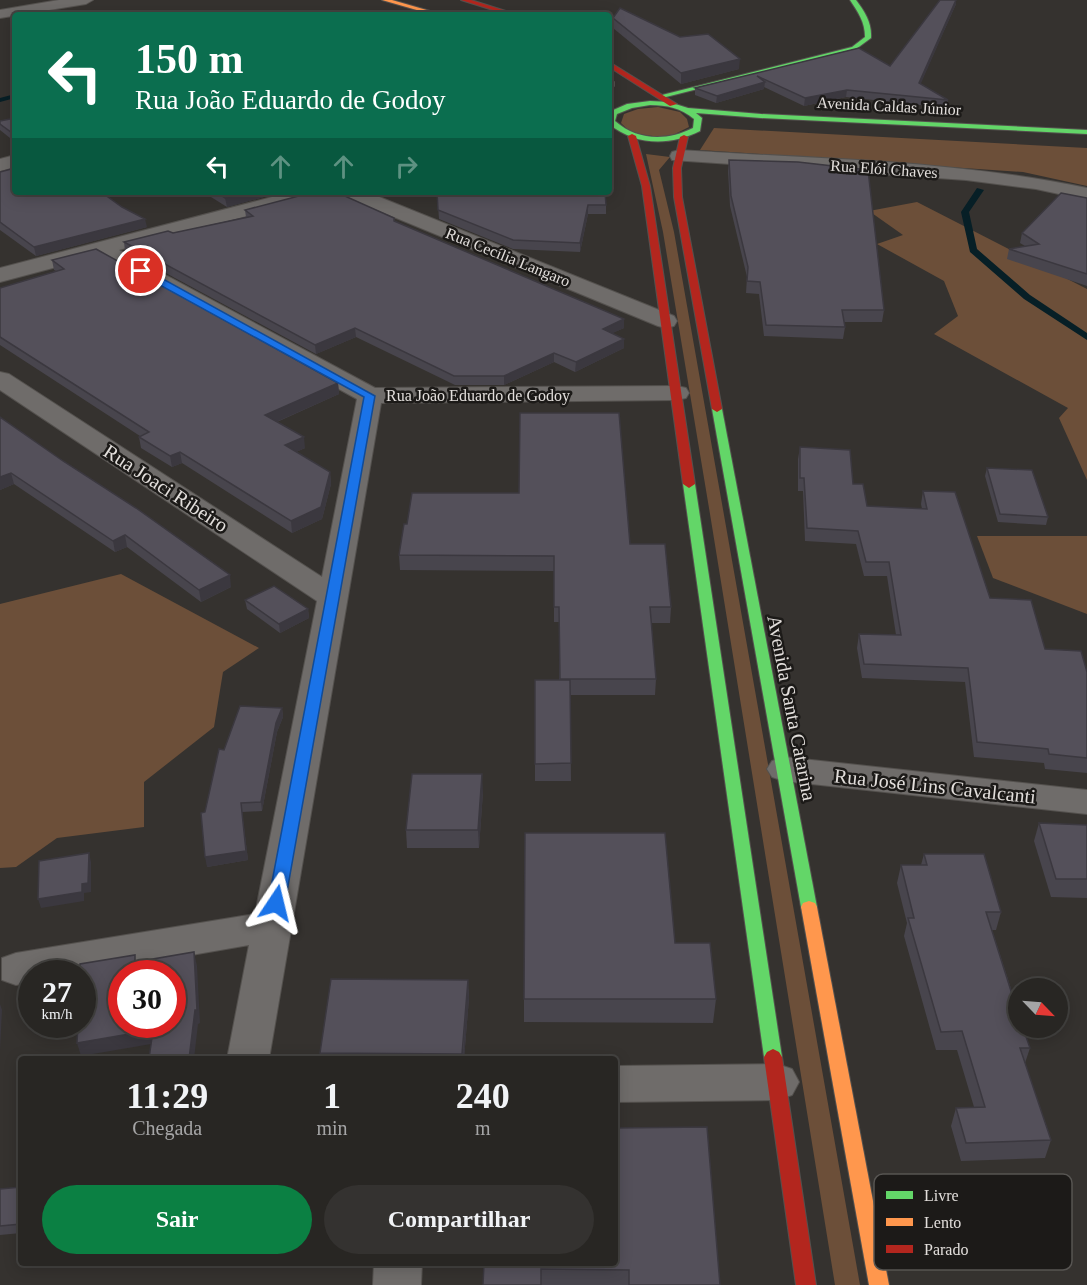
<!DOCTYPE html>
<html lang="pt">
<head>
<meta charset="utf-8">
<style>
  :root { --surface:#282623; --page:#343230; --text:#f1f3f6; --muted:#a5a5a6; --line:#444341; --accent:#0b8043 }
  body { margin:0; font-family:"Times New Roman",serif; background:var(--page); color:var(--text); height:100vh; display:flex; flex-direction:column; font-size:22px; white-space:nowrap }
  * { box-sizing:border-box; margin:0 }
  p { font-size:20px; color:var(--muted) }
  .icon { flex:none; width:33px; height:33px; fill:none; stroke:currentColor; stroke-width:2; stroke-linecap:round; stroke-linejoin:round }
  .map { position:relative; flex:1; overflow:hidden }
  .sheet { position:absolute; left:18px; top:1056px; width:600px; height:210px; display:flex; flex-direction:column; background:var(--surface); border-radius:6px; box-shadow:0 3px 15px #0003,0 0 0 2px var(--line) }
  .sheet>* { flex:none }
  .banner { position:absolute; left:12px; top:12px; width:600px; height:183px; border-radius:6px; box-shadow:0 3px 15px #0003,0 0 0 2px var(--line); background:#0b6e4f; color:#fff; overflow:hidden }
  .needle { width:39px; rotate:115deg }
  .controls { position:absolute; left:1008px; top:978px; display:grid; gap:12px }
  .controls a { display:grid; place-items:center; width:60px; height:60px; border-radius:50%; background:var(--surface); box-shadow:0 3px 15px #0003,0 0 0 2px var(--line); font-size:30px }
  .speed { position:absolute; left:18px; top:960px; display:flex; gap:12px; font-size:30px; font-weight:700; text-align:center }
  .speed>* { display:grid; place-content:center; width:78px; height:78px; border-radius:50%; background:var(--surface); box-shadow:0 3px 15px #0003,0 0 0 2px var(--line); line-height:1 }
  .speed small { font-size:15px; font-weight:400 }
  .speed .limit { border:9px solid #d22; background:#fff; color:#111 }
  .pin { position:absolute; display:grid; place-items:center; width:51px; height:51px; color:#fff; margin:-26px; border:3px solid #fff; border-radius:50%; box-shadow:0 2px 6px #0007 }
  .me { position:absolute; width:66px; margin:-33px; rotate:10deg; stroke-linejoin:round; filter:drop-shadow(0 0 4px #0008) }
  .turn { display:flex; align-items:center; gap:21px; height:126px; padding:0 24px; font-size:27px }
  .turn .icon { width:78px; height:78px; stroke-width:2.5 }
  .turn b { display:block; font-size:42px; line-height:51px }
  .lanes { display:flex; align-items:center; height:57px; padding:0 24px; background:#0003; justify-content:center; gap:30px; direction:ltr }
  .lanes .off { opacity:.35 }
  .eta { display:flex; justify-content:space-evenly; align-items:center; height:102px; text-align:center }
  .eta b { font-size:36px; font-weight:700; line-height:42px }
  .primary-button { display:flex; gap:12px; margin-top:auto; padding:12px 24px }
  .primary-button a { flex:1; height:69px; border-radius:36px; background:var(--accent); color:#fff; font-size:24px; font-weight:700; line-height:69px; text-align:center }
  .primary-button a+a { background:var(--page); color:var(--text) }
  .map>svg:first-child { display:block }
  .green { fill:#6c4f39 }
  .lines { fill:none; stroke-linecap:round; stroke-linejoin:round }
  .stream { fill:#071f26; fill-rule:evenodd }
  .street-casing { stroke:#54514e; stroke-width:2 }
  .fast-casing { stroke:#54514e; stroke-width:2 }
  .slow-casing { stroke:#54514e; stroke-width:2 }
  .jam-casing { stroke:#54514e; stroke-width:2 }
  .street { fill:#6f6c6a; fill-rule:evenodd }
  .fast { fill:#63d668; fill-rule:evenodd }
  .slow { fill:#ff974d; fill-rule:evenodd }
  .jam { fill:#b3261e; fill-rule:evenodd }
  .wall { fill:#48454d }
  .shaded-wall { fill:#3b383f }
  .building { fill:#54505a; stroke:#3b383f; stroke-width:1.5; fill-rule:evenodd }
  .route { fill:#1a73e8; stroke:#114b97; stroke-width:1.5 }
  .labels { text-anchor:middle; dominant-baseline:central; stroke-width:5; stroke-linejoin:round; paint-order:stroke }
  .far-street-label { font-size:16px; fill:#e2dedb; stroke:#1c1a18 }
  .street-label { font-size:20px; fill:#e2dedb; stroke:#1c1a18 }
  .key { fill:#1c1a18; stroke:#575552; stroke-width:1.5 }
  .key-label { font-size:16px; fill:#e2dedb }
</style>
</head>
<body>
<div class="map">
<svg width="1087" height="1285" viewBox="0 0 1087 1285">
  <rect width="100%" height="100%" fill="#35322f"/>
  <!-- green -->
  <g class="green">
    <path d="M658 107 680 112 687 119 689 127 667 138 631 133 621 123 624 114 638 109Z"/>
    <path d="M714 128 1087 148V186L1023 172 700 150Z"/>
    <path d="M646 154 670 157 659 170 674 232 860 1285H835L710 514 663 232Z"/>
    <path d="M917 202 1087 289V480L1059 418 1068 408 934 334 958 316 944 281 877 244 903 235 869 211Z"/>
    <path d="M977 536H1087V614L993 578Z"/>
    <path d="M121 574 259 648 223 672 214 727 144 782V827L57 838 16 867 0 868V604Z"/>
  </g>
  <g class="lines">
    <!-- stream -->
    <g class="stream">
      <path d="M15 94V98L0 102V98Z"/>
      <path d="M977 188 984 190 969 212 977 249 1030 295 1087 333V340L1024 299 970 252 961 212Z"/>
    </g>
    <defs>
      <g id="street">
        <path d="M59 0H93L86 4 0 18V10Z"/>
        <path d="M679 150C815 159 954 160 1087 188V200L1036 189 966 180 672 160 670 156 672 152Z"/>
        <path d="M15 155V167L0 171V159Z"/>
        <path d="M291 192H324L321 196 119 250 375 388 677 386 686 388 689 393 686 398 677 400 381 403 269 1059H227L249 945 82 974H32V982L16 985 2 980V958L16 953 255 914 317 601 0 390V372L9 374 322 577 357 399 98 256 0 282V268Z"/>
        <path d="M340 192H367L674 316 677 321 674 326 666 328 658 326 343 196Z"/>
        <path d="M784 757 1087 790V814L784 781 772 777 767 769 772 761Z"/>
        <path d="M777 1064 792 1069 799 1082 792 1095 777 1100 615 1102V1066Z"/>
        <path d="M374 1263H422L421 1285H373Z"/>
      </g>
      <g id="fast">
        <path d="M850 0H856C865 12 872 23 871 38L856 49 662 98 658 96 852 47 865 37C865 22 858 12 850 0Z"/>
        <path d="M650 101 669 102 688 108 761 114 1087 130V134L761 118 696 113 702 118 700 131C670 146 636 146 609 124L611 111 627 104ZM650 105C667 105 681 108 694 119L693 128C667 141 638 141 615 121L617 114 632 108Z"/>
        <path d="M717 406 722 409 817 907 815 911 809 913 803 911 801 907 712 409Z"/>
        <path d="M689 480 695 484 782 1057 779 1062 773 1065 767 1062 764 1057 683 484Z"/>
      </g>
      <g id="slow">
        <path d="M382 0H392L444 15H434Z"/>
        <path d="M809 901 815 903 817 907 889 1285H869L801 907 803 903Z"/>
      </g>
      <g id="jam">
        <path d="M461 0H471L519 15H509Z"/>
        <path d="M609 62 611 63 677 104 670 106 609 67Z"/>
        <path d="M609 81 614 82V86H609Z"/>
        <path d="M632 134 636 136 650 186 695 484 689 488 683 484 642 186 628 136Z"/>
        <path d="M684 135 688 137 681 168 682 197 722 409 717 412 712 409 674 197 673 168 680 137Z"/>
        <path d="M773 1049 779 1052 782 1057 816 1285H796L764 1057 767 1052Z"/>
      </g>
    </defs>
    <!-- street casing -->
    <use href="#street" class="street-casing"/>
    <!-- fast casing -->
    <use href="#fast" class="fast-casing"/>
    <!-- slow casing -->
    <use href="#slow" class="slow-casing"/>
    <!-- jam casing -->
    <use href="#jam" class="jam-casing"/>
    <!-- street -->
    <use href="#street" class="street"/>
    <!-- fast -->
    <use href="#fast" class="fast"/>
    <!-- slow -->
    <use href="#slow" class="slow"/>
    <!-- jam -->
    <use href="#jam" class="jam"/>
  </g>
  <!-- wall -->
  <g class="wall">
    <path d="M940 0H956V4L920 84 948 100 947 108 846 97 804 106 764 87V89L716 103 695 95V88L859 48 890 66Z"/>
    <path d="M613 18 680 37 739 69 681 84 613 28Z"/>
    <path d="M15 118V142L0 130V121Z"/>
    <path d="M729 160 884 310 882 322H844L845 327 843 339 764 336 759 294 746 293 747 277 730 206 728 171Z"/>
    <path d="M0 172 147 227 36 256 0 230Z"/>
    <path d="M203 192H282L227 207Z"/>
    <path d="M437 192 606 205V214H588L580 252 513 249 439 219Z"/>
    <path d="M1087 198V286L1007 259 1009 249 1025 246 1020 243 1022 233Z"/>
    <path d="M245 210 394 218 395 221 624 319V328L612 333 624 339V348L575 372 554 362 504 385H455L356 337 316 354 125 251 124 242 173 233 246 217Z"/>
    <path d="M52 260 338 383 339 394 277 422 305 448 296 452 330 472 331 484 322 519 292 533 182 463 172 467 141 448 139 437 140 436 0 345V288L56 271 54 270Z"/>
    <path d="M0 417 231 587 201 602 127 547 115 552 14 484 0 490Z"/>
    <path d="M800 447 853 484 867 506 922 509 921 504 923 491 990 598 1045 649 1087 672V773L1045 769 1044 763 974 757 965 682 862 678 857 648 859 634 896 635 887 576H864L856 544 805 541 803 491H798V459Z"/>
    <path d="M987 468 1048 517 1046 525 998 522 985 476Z"/>
    <path d="M519 493 630 544 671 607 670 623H651L656 679 655 695H570L571 781H535V680H559V622H554V571L400 570 399 555 407 524Z"/>
    <path d="M245 600 308 609 309 618 280 633 247 609Z"/>
    <path d="M282 708 283 717 277 732 262 811 242 812 248 860 207 867 205 812 224 750Z"/>
    <path d="M483 792 479 848H407L406 830Z"/>
    <path d="M1039 823 1087 825V898L1051 897 1034 841Z"/>
    <path d="M924 854 1001 912 996 930H992L1030 1048 1025 1063 1051 1140 1045 1158 961 1161 951 1126 956 1108 974 1107 957 1050H936L904 936 907 923 897 883 901 865H921Z"/>
    <path d="M675 943 716 999 713 1023 524 1022V999Z"/>
    <path d="M468 980 469 998 464 1059H321L320 1053Z"/>
    <path d="M21 1187V1233L0 1235V1189Z"/>
    <path d="M484 1263H615L720 1285H483Z"/>
  </g>
  <!-- shaded-wall -->
  <g class="shaded-wall">
    <path d="M956 0V4L918 90 919 83Z"/>
    <path d="M740 59 739 69 681 84V73Z"/>
    <path d="M765 82 764 89 716 103 717 96Z"/>
    <path d="M847 90 846 97 804 106 805 98Z"/>
    <path d="M248 192H282L227 207 225 198Z"/>
    <path d="M588 205V214L580 252V243Z"/>
    <path d="M145 219 147 227 36 256 34 247Z"/>
    <path d="M624 319V328L602 338 603 329Z"/>
    <path d="M355 328 356 337 316 354 315 345Z"/>
    <path d="M624 339V348L575 372 576 362Z"/>
    <path d="M554 353V362L504 385V376Z"/>
    <path d="M338 383 339 394 267 426 265 415Z"/>
    <path d="M304 437 305 448 287 456 285 445Z"/>
    <path d="M180 452 182 463 172 467 170 456Z"/>
    <path d="M330 472 331 484 322 519 292 533 291 521Z"/>
    <path d="M11 473 14 484 0 490V477Z"/>
    <path d="M125 535 127 547 115 552 113 541Z"/>
    <path d="M230 575 231 587 201 602 199 590Z"/>
    <path d="M308 609 309 618 280 633 279 624Z"/>
    <path d="M282 708 283 717 277 732 262 811 261 802 276 723Z"/>
    <path d="M482 774 483 792 479 848 478 830Z"/>
    <path d="M241 803 248 860 207 867 205 857Z"/>
    <path d="M89 853 91 862V892L84 893V901L41 908 38 899Z"/>
    <path d="M194 952 197 966 200 1023 198 1024 194 1059H189Z"/>
    <path d="M468 980 469 998 464 1059H463Z"/>
    <path d="M0 1004 2 1010 0 1050Z"/>
    <path d="M153 1030 157 1043 81 1056 77 1043Z"/>
  </g>
  <!-- building -->
  <g class="building">
    <path d="M940 0H956L919 83 948 100 847 90 805 98 757 76 765 82 717 96 695 88 859 48 890 66Z"/>
    <path d="M620 8 680 37 708 34 740 59 681 73 613 18Z"/>
    <path d="M15 118V135L0 124V121Z"/>
    <path d="M609 141 610 146V182H609Z"/>
    <path d="M729 160 798 162 868 170 884 310H842L845 327 766 325 760 282 747 281 748 267 731 196Z"/>
    <path d="M15 168V192H101L122 207 145 219 34 247 0 222V172Z"/>
    <path d="M216 192H248L225 198Z"/>
    <path d="M314 192H336L394 218V221L624 319 603 329 624 339 576 362 554 353 504 376H454L355 328 315 345 124 242 168 231 173 233 253 216 245 210Z"/>
    <path d="M437 192H605L606 205H588L580 243 513 240 438 210Z"/>
    <path d="M1061 193 1087 198V274L1009 249 1039 244 1022 233Z"/>
    <path d="M96 249 338 383 265 415 304 437 285 445 330 472 321 507 291 521 180 452 170 456 139 437 149 432 0 337V288L64 269 52 260Z"/>
    <path d="M520 413H619L630 544H665L671 607H650L656 679H560L559 607H554V556L399 555 404 524H407L412 493H519Z"/>
    <path d="M0 417 63 461 136 508 230 575 199 590 125 535 113 541 11 473 0 477Z"/>
    <path d="M800 447 850 450 853 484H863L867 506 927 509 923 491 955 492 990 598 1031 600 1045 649 1081 651 1087 672V758L1049 754 1048 749 977 742 968 668 864 664 859 634 901 635 889 562H866L858 531 807 528 804 478H800Z"/>
    <path d="M987 468 1032 470 1048 517 1000 514Z"/>
    <path d="M274 586 308 609 279 624 245 600Z"/>
    <path d="M535 680H570L571 763 535 764Z"/>
    <path d="M240 706 282 708 276 723 261 802 241 803 246 851 205 857 201 813 205 812 219 749 224 750Z"/>
    <path d="M412 774H482L478 830H406Z"/>
    <path d="M1039 823 1087 825V879H1056Z"/>
    <path d="M525 833H665L675 943H710L716 999H524Z"/>
    <path d="M89 853 88 883 82 884V892L38 899 39 861Z"/>
    <path d="M924 854H984L1001 912H986L1018 1013V1028H1023L1030 1048H1020L1051 1140 966 1143 956 1108 985 1107 962 1031 941 1032 908 918H914L901 865H927Z"/>
    <path d="M194 952 197 1010H195L189 1059H149L153 1030 77 1043 78 1024H82V974H79L80 964 135 955V962ZM122 974H172V1024H122Z"/>
    <path d="M331 979 468 980 462 1054 320 1053Z"/>
    <path d="M707 1127 720 1285H629V1270L541 1269V1285H483L484 1263H615V1128Z"/>
    <path d="M21 1187V1224L0 1226V1189Z"/>
  </g>
  <!-- route -->
  <path class="route" d="M138 269H145L375 396 285 903 282 907 276 909 270 907 268 903 364 397 138 273Z"/>
  <g class="labels">
    <!-- far-street labels -->
    <g class="far-street-label">
      <text transform="translate(889 106) rotate(3)">Avenida Caldas Júnior</text>
      <text transform="translate(884 169) rotate(4)">Rua Elói Chaves</text>
      <text transform="translate(508 257) rotate(22)">Rua Cecília Langaro</text>
      <text x="478" y="395">Rua João Eduardo de Godoy</text>
    </g>
    <!-- street labels -->
    <g class="street-label">
      <text transform="translate(166 488) rotate(33)">Rua Joaci Ribeiro</text>
      <text transform="translate(792 708) rotate(79)">Avenida Santa Catarina</text>
      <text transform="translate(935 786) rotate(6)">Rua José Lins Cavalcanti</text>
    </g>
  </g>
  <!-- legend -->
  <rect x="874" y="1174" width="198" height="96" rx="9" class="key"/>
  <rect x="886" y="1191" width="27" height="8" fill="#63d668"/>
  <rect x="886" y="1218" width="27" height="8" fill="#ff974d"/>
  <rect x="886" y="1245" width="27" height="8" fill="#b3261e"/>
  <g class="key-label">
    <text x="924" y="1201">Livre</text>
    <text x="924" y="1228">Lento</text>
    <text x="924" y="1255">Parado</text>
  </g>
</svg>
<div class="controls">
<a><svg class="needle" viewBox="-14 -14 28 28"><path d="M0-13l5 13h-10z" fill="#e53935"/><path d="M0 13l5-13h-10z" fill="#a5a5a6"/></svg></a>
</div>
<div class="speed"><div>27<small>km/h</small></div><div class="limit">30</div></div>
<div class="pin" style="left:141px;top:271px;background:#d93025"><svg class="icon" aria-label="arrive" viewBox="0 0 24 24"><path d="M6 21V4h12l-3 4 3 4H6"/></svg></div>
<svg class="me" style="left:276px;top:903px" viewBox="-20 -20 40 40"><path d="M0-17L14 15 0 8-14 15z" fill="#1a73e8" stroke="#fff" stroke-width="4"/></svg>
<div class="banner">
<div class="turn"><svg class="icon" aria-label="left" viewBox="0 0 24 24"><path d="M17 20v-9H6M10 6l-5 5 5 5"/></svg><div><b>150 m</b>Rua João Eduardo de Godoy</div></div>
<div class="lanes"><svg class="icon" aria-label="left" viewBox="0 0 24 24"><path d="M17 20v-9H6M10 6l-5 5 5 5"/></svg><svg class="icon off" aria-label="ahead" viewBox="0 0 24 24"><path d="M12 20V5M6 11l6-6 6 6"/></svg><svg class="icon off" aria-label="ahead" viewBox="0 0 24 24"><path d="M12 20V5M6 11l6-6 6 6"/></svg><svg class="icon off" aria-label="right" viewBox="0 0 24 24"><path d="M7 20v-9h11M14 6l5 5-5 5"/></svg></div>
</div>
<section class="sheet">
<div class="eta">
<div><b>11:29</b><p>Chegada</p></div>
<div><b>1</b><p>min</p></div>
<div><b>240</b><p>m</p></div>
</div>
<div class="primary-button"><a>Sair</a><a>Compartilhar</a></div>
</section>
</div>
</body>
</html>
